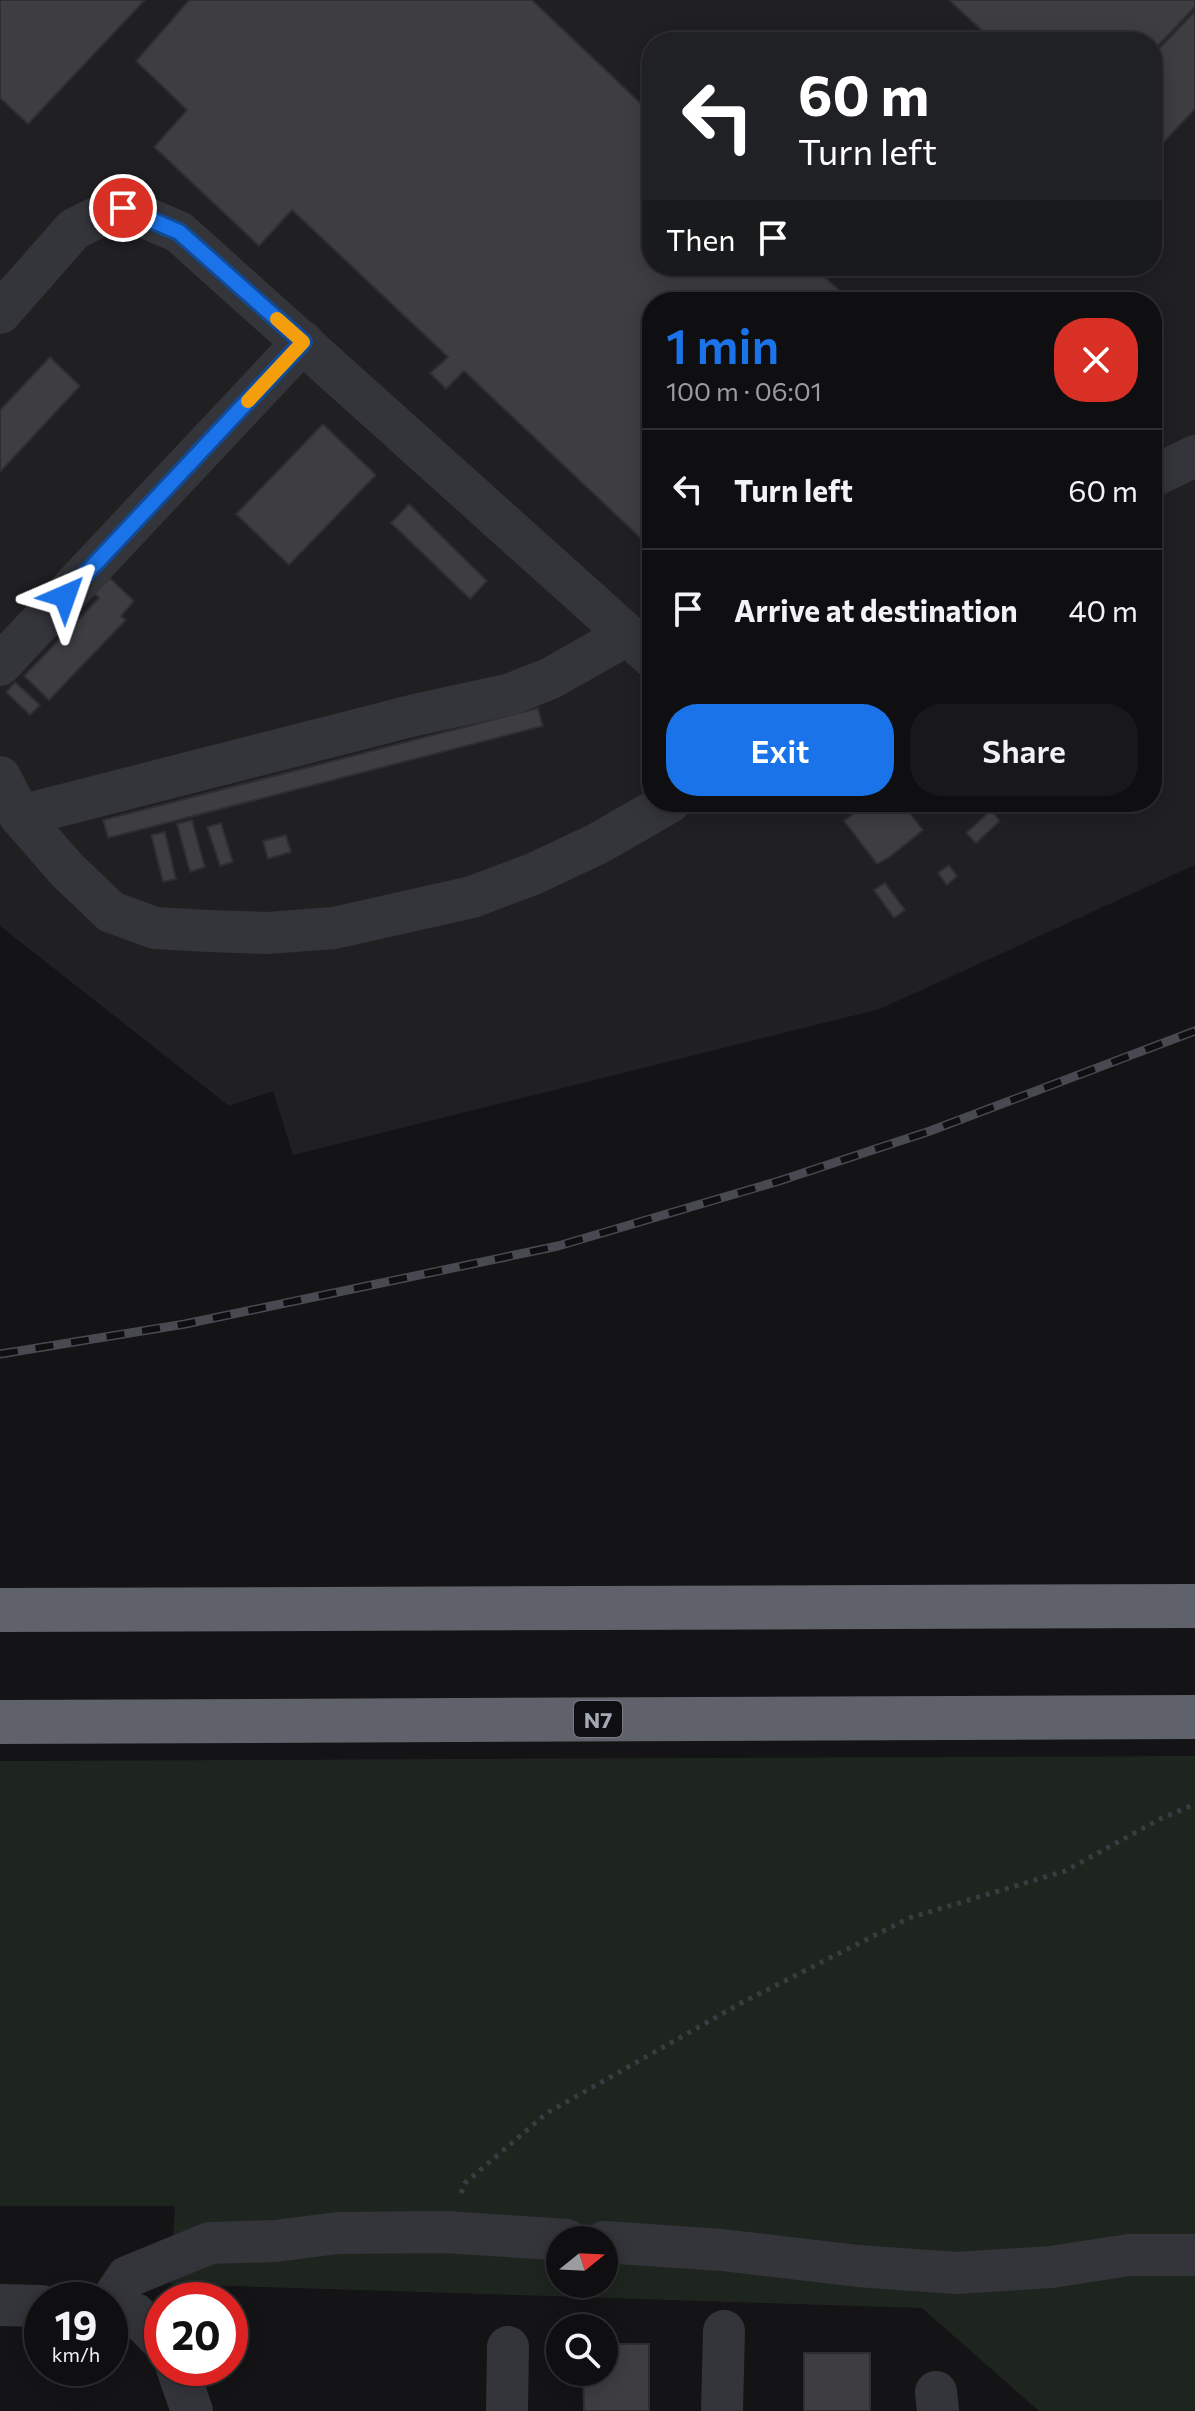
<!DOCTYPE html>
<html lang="en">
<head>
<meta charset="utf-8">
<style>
  :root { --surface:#0f0e10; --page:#181719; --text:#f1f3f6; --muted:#9b9c9f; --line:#2f2e30; --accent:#1a73e8 }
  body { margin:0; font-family:Commissioner,sans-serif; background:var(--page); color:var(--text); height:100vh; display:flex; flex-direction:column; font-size:30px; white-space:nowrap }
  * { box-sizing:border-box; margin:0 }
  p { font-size:26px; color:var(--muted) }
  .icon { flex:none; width:44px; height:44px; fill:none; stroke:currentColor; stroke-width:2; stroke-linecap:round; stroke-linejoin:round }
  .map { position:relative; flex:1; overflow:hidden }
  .side { position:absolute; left:642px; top:292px; width:520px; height:520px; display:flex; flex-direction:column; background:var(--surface); border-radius:32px; box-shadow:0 4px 20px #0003,0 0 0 2px var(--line) }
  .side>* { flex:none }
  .hud { position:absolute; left:642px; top:32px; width:520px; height:244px; border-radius:32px; box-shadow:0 4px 20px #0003,0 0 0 2px var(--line); background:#202124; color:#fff; overflow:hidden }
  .needle { width:52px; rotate:72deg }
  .controls { position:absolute; left:546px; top:2226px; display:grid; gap:16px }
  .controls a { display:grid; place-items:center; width:72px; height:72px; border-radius:50%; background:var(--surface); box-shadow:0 4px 20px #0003,0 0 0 2px var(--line); font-size:40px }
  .speed { position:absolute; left:24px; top:2282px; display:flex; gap:16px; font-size:40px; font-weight:700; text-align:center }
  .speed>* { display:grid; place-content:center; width:104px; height:104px; border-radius:50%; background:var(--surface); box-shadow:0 4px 20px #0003,0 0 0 2px var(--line); line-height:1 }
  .speed small { font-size:20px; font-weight:400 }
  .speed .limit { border:12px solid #d22; background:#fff; color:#111 }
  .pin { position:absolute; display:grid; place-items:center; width:68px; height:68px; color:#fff; margin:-34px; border:4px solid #fff; border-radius:50%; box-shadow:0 2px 8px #0007 }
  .me { position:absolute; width:88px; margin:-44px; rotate:43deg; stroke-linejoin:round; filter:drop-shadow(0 0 6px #0008) }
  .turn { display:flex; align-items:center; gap:28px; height:168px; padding:0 24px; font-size:36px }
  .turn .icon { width:104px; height:104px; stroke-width:2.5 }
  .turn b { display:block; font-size:56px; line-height:68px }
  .then { display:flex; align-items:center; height:76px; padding:0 24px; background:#0003; gap:16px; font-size:30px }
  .round { display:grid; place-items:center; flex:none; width:84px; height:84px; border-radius:32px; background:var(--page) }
  .head { display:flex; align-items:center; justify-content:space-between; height:136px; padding:0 24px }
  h1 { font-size:48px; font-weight:600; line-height:60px; color:var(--accent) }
  .cta { display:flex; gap:16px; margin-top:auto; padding:16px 24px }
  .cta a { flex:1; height:92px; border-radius:32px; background:var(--accent); color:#fff; font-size:32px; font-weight:600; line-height:92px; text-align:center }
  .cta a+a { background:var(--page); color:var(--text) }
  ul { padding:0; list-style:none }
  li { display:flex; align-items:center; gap:24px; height:120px; padding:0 24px; border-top:2px solid var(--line) }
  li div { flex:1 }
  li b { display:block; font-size:30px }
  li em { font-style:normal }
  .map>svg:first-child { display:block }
  .built { fill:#201f22; fill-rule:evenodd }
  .green { fill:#1e251f; fill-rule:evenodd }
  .building { fill:#3e3d42; stroke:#2e2d31; stroke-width:2 }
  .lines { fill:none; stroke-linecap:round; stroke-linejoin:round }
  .path { stroke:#3a3c41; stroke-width:5; stroke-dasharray:4 6; stroke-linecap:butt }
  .minor { stroke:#34353a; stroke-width:42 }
  .highway { stroke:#60626b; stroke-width:44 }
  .rail-casing { stroke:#494a51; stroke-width:9 }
  .rail { stroke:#0f0e10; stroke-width:6; stroke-dasharray:18; stroke-linecap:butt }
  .route-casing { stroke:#114b97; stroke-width:20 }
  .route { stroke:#1a73e8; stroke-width:14 }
  .slow { stroke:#f59e0b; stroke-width:14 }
  .labels { text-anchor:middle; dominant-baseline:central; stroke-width:8; stroke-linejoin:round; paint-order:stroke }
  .shield { fill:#0f0e10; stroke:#787a84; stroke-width:2 }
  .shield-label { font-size:22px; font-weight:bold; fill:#a5a8b6 }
</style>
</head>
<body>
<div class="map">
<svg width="1195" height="2411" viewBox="0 0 1195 2411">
  <rect width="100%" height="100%" fill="#141315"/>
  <!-- built -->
  <path class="built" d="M0 0H1195V865L880 1009 293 1155 273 1091 229 1106 0 926ZM652 42H1152V266H652ZM652 302H1152V802H652Z"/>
  <!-- green -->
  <path class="green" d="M1195 1756V2411H1039L922 2308 170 2284 175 2206H0V1761ZM560 2240H604V2284H560Z"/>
  <!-- building -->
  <g class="building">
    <path d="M0 0H145L28 124 0 98Z"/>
    <path d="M189 0H532L652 114V266H813L852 302H652V549L464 371 446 389 430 373 448 357 292 210 259 246 154 147 187 110 136 61Z"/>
    <path d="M949 0H1195V7L1152 52V42H994Z"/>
    <path d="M1195 11V109L1152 155V56Z"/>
    <path d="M50 357 80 386 0 472V410Z"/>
    <path d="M323 424 376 475 289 565 236 514Z"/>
    <path d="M409 504 487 581 470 599 391 523Z"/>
    <path d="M110 578 134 601 121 616 126 620 49 700 24 676 99 598 94 593Z"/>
    <path d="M15 682 40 705 30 715 6 692Z"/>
    <path d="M538 708 543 726 108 838 103 820Z"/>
    <path d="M868 802H901L923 830 891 856 877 864 844 821Z"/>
    <path d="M991 810 1000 821 976 843 966 833Z"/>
    <path d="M192 820 205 867 190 872 177 824Z"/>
    <path d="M221 823 233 862 220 866 207 827Z"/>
    <path d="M165 832 176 879 163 882 151 835Z"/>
    <path d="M286 835 291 852 268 859 263 841Z"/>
    <path d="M949 865 957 876 947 885 938 873Z"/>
    <path d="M885 883 905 910 894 918 874 890Z"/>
    <path d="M604 2344H649V2411H584L583 2372H604Z"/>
    <rect x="804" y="2353" width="66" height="58"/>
  </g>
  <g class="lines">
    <!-- path -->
    <path class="path" d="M461 2193 465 2183 547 2113 741 2003 909 1918 1065 1871 1160 1819 1195 1804"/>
    <!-- minor -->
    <g class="minor">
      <path d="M0 313 74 229 102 215 123 208 179 232 652 657"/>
      <path d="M1152 477 1195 456"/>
      <path d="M0 665 303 342"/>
      <path d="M0 777 20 816 67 870 111 912 155 928 209 931 267 933 334 928 472 897 533 874 597 844 670 802"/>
      <path d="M20 816 415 715 511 694 551 678 627 635"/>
      <path d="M604 2242 722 2250 858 2266 956 2273 1051 2267 1129 2255H1195"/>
      <path d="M110 2303 127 2277 210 2243 275 2241 338 2233 446 2232 567 2240"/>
      <path d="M0 2305 42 2306"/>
      <path d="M110 2308 135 2314 162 2341"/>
      <path d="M177 2368 192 2411"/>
      <path d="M936 2392 938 2411"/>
      <path d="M507 2411 508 2347"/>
      <path d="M722 2411 724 2331"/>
    </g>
    <!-- highway -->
    <g class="highway">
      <path d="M0 1610 1195 1606"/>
      <path d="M0 1722 1195 1717"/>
    </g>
    <defs>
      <path id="rail" d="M0 1354 185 1324 558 1246 779 1181 930 1131 1195 1031"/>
    </defs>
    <!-- rail casing -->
    <use href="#rail" class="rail-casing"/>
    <!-- rail -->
    <use href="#rail" class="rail"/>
  </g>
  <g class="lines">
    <defs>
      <path id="route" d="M65 596 303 342 179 232 123 208"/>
    </defs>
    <!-- route casing -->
    <use href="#route" class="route-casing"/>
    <!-- route -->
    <use href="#route" class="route"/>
    <!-- slow -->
    <path class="slow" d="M248 401 303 342 277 319"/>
  </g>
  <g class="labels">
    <!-- shield labels -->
    <rect class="shield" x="574" y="1701" width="48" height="36" rx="6"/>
    <g class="shield-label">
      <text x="598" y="1719">N7</text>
    </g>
  </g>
</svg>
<div class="controls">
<a><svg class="needle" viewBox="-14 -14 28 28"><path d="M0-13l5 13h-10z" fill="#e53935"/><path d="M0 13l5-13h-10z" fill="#9b9c9f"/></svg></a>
<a><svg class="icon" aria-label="search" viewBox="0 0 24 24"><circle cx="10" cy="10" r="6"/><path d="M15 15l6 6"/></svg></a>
</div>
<div class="speed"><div>19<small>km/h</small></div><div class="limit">20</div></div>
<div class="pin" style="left:123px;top:208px;background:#d93025"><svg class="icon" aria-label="arrive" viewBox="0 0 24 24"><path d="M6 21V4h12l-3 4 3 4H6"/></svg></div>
<svg class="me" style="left:65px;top:596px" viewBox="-20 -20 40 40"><path d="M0-17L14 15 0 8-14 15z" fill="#1a73e8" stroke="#fff" stroke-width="4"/></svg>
<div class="hud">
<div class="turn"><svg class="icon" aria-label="left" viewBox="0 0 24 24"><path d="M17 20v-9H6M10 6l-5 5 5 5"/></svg><div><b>60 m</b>Turn left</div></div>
<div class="then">Then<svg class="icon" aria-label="arrive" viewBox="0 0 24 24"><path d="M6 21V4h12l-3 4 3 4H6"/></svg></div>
</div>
<section class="side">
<div class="head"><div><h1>1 min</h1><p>100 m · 06:01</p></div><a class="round" style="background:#d93025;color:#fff"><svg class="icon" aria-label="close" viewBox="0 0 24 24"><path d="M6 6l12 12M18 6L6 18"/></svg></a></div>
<ul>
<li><svg class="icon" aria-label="left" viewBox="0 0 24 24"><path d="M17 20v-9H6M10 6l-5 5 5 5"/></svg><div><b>Turn left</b></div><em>60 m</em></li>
<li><svg class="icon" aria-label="arrive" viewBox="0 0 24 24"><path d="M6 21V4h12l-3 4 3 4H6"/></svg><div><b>Arrive at destination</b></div><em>40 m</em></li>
</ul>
<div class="cta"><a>Exit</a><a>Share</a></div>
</section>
</div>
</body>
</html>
